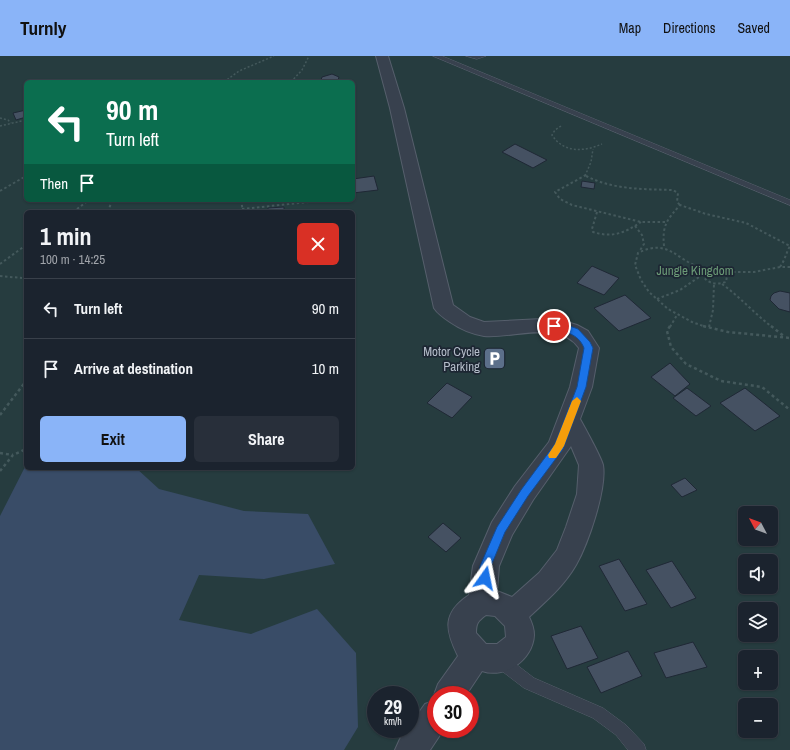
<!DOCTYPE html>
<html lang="en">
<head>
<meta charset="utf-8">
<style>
  :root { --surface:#1b232e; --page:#282f3a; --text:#f1f3f6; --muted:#a0a4aa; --line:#39404a; --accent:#8ab4f8 }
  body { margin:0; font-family:"Archivo Narrow",sans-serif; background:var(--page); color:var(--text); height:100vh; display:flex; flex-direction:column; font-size:15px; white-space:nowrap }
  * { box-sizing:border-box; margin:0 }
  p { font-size:13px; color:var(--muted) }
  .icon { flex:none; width:22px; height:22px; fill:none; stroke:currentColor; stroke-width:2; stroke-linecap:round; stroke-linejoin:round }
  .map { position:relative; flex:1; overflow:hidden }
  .side { position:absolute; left:24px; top:154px; width:331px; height:260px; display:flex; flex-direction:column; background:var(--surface); border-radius:6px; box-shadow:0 1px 3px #0004,0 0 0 1px var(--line) }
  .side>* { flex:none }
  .hud { position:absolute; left:24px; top:24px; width:331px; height:122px; border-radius:6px; box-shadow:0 1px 3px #0004,0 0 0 1px var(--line); background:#0b6e4f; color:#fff; overflow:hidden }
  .needle { width:26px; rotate:311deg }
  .tools { position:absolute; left:738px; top:450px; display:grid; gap:8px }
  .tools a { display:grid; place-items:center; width:40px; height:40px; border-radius:6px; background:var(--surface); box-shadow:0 1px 3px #0004,0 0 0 1px var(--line); font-size:20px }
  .speed { position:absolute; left:367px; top:630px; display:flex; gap:8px; font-size:20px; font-weight:700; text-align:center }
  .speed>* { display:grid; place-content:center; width:52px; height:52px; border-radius:50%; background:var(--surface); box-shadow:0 1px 3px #0004,0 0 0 1px var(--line); line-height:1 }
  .speed small { font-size:10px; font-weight:400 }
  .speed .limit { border:6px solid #d22; background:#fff; color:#111 }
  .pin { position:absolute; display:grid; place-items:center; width:34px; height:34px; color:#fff; margin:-17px; border:2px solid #fff; border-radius:50%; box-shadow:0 1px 4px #0007 }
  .me { position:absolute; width:44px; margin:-22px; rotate:12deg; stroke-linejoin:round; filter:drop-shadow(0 0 3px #0008) }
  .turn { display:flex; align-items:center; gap:14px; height:84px; padding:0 16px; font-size:18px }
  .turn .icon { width:52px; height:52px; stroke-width:2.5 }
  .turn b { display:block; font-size:28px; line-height:34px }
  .then { display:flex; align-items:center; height:38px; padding:0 16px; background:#0003; gap:8px; font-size:15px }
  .round { display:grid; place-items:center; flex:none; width:42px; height:42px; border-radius:6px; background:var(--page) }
  .overview { display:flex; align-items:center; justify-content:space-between; height:68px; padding:0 16px }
  h1 { font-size:24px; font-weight:800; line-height:30px }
  .button { display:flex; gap:8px; margin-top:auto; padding:8px 16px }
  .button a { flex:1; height:46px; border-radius:6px; background:var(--accent); color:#111; font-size:16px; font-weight:800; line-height:46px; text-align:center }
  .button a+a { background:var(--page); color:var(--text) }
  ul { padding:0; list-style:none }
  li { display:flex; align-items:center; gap:12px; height:60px; padding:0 16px; border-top:1px solid var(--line) }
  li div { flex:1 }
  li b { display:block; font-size:15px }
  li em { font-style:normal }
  header { display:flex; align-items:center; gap:24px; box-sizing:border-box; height:56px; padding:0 20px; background:var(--accent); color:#111 }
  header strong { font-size:19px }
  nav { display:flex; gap:22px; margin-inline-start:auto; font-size:14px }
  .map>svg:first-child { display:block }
  .green { fill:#263c3f; fill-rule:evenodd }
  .water { fill:#394c67 }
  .building { fill:#455162; stroke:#1f2835 }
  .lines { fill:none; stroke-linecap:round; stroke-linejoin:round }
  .service-casing { stroke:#565f6c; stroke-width:1 }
  .minor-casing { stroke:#565f6c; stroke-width:2 }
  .path-far2 { stroke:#44595c; stroke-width:1.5; stroke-dasharray:2 2; stroke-linecap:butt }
  .path-far1 { stroke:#44595c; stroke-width:2; stroke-dasharray:2.5 2.5; stroke-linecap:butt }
  .path { stroke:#44595c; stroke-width:2.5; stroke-dasharray:3 3; stroke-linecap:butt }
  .service { fill:#38414e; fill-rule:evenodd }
  .minor { fill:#38414e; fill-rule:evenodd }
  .route { fill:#1a73e8; stroke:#114b97 }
  .slow { fill:#f59e0b }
  .labels { text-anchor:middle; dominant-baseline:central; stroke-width:3.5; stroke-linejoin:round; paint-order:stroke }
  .park-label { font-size:13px; fill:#6b9a76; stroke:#1d2633 }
  .poi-label { font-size:13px; fill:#b4bcc9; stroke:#1d2633; text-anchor:end }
</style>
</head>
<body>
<header>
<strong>Turnly</strong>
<nav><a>Map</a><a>Directions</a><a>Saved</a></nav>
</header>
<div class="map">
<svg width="790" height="694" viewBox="0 0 790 694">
  <rect width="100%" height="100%" fill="#242f3e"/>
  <!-- green -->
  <path class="green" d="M0 0H790V694H0ZM26 26H353V144H26ZM26 156H353V412H26ZM745 457H771V483H745ZM745 505H771V531H745ZM745 553H771V579H745ZM745 601H771V627H745ZM376 639H410V673H376ZM436 639H470V673H436ZM745 649H771V675H745Z"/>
  <!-- water -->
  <path class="water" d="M26 409V412H136L159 433 244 455 308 458 335 508 264 523 199 519 179 564 251 578 317 553 356 597 358 671 344 694H0V460Z"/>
  <!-- building -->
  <g class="building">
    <path d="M332 18 339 21 338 24 335 26H325L321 24 322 21Z"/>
    <path d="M26 54V61L16 64 13 57Z"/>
    <path d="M515 88 547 104 533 112 502 96Z"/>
    <path d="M374 120 378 134 353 137V123Z"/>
    <path d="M582 125 595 127 594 133 581 131Z"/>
    <path d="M284 151V156H268V152Z"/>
    <path d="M592 210 619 222 604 239 577 227Z"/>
    <path d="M780 235 790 237V256L779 253 770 244 771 240 774 237Z"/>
    <path d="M625 239 651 262 619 275 594 252Z"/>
    <path d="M670 307 690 328 675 340 651 321Z"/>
    <path d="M447 327 472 341 452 362 427 347Z"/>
    <path d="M687 332 711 350 696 360 673 342Z"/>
    <path d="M745 332 780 360 755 375 720 347Z"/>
    <path d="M685 422 697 434 682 441 671 429Z"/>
    <path d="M443 467 461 482 446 496 428 481Z"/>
    <path d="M619 503 647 548 625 555 599 510Z"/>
    <path d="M672 505 696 542 671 552 646 514Z"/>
    <path d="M581 570 598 602 567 613 551 580Z"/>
    <path d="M693 586 707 611 666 622 654 597Z"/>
    <path d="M628 595 642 620 601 637 587 611Z"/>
  </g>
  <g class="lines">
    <defs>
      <g id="service">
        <path d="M433 0H442L790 144V149Z"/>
        <path d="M466 0H486L477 3Z"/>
        <path d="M499 597 504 599 534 622 603 652 626 669 644 688 646 694H628L616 679 593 662 524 632 494 609 492 604 494 599Z"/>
      </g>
      <g id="minor">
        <path d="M376 0H388L404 52 453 249 470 261 484 266 542 263H557L577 269 588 275 599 292 592 331 580 363C585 372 601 401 603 409 607 433 588 488 576 509 564 530 546 545 529 561 532 567 534 573 534 579 533 604 505 623 482 615L466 639H436V644L434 639 438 628 458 600C445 574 442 557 469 539L473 510 492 466 515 430 549 386 570 331 579 292C559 263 513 283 484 280 472 278 460 273 450 266 444 262 438 258 434 252L390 52ZM571 390 579 409 577 438 566 471 557 494 539 517 512 541 497 535 499 510 512 479 533 444ZM486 559 495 560 505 570 506 581 497 588H486L476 577C476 567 478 565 486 559Z"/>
        <path d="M436 644V673H444L430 694H395L400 683 407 673H410V669L425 648Z"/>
      </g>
    </defs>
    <!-- service casing -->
    <use href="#service" class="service-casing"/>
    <!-- minor casing -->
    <use href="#minor" class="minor-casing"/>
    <!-- path-far2 -->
    <g class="path-far2">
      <path d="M224 26 239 15 274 0"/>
      <path d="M291 26 302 14 309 0"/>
      <path d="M0 62 8 64 11 67"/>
      <path d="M0 70 26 64"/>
      <path d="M561 70 555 74 552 79C563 97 584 96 602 88"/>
      <path d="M585 120 591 106 593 93"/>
    </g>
    <!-- path-far1 -->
    <g class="path-far1">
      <path d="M586 119 555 136 560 143 572 149 641 166H665"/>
      <path d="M586 120C614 134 643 133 673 134L678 137 677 146 680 149"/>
      <path d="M0 135 26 120"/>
      <path d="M241 144 243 156"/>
      <path d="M242 153 318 145"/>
      <path d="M73 156 89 144"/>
      <path d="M108 156 112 144"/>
      <path d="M597 156 592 173 593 176C612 182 625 177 641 166"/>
      <path d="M635 170 642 179 644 188 639 196"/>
      <path d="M664 190C662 169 667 164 680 149L706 158 746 167 790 190"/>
      <path d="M0 208 26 189"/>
      <path d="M780 211C785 204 786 197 790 190"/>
      <path d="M705 214 702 219C708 228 716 229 726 226L727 220C716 210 712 216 701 212 675 203 668 182 638 197L635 209 641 224 649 236 668 253 692 266 706 271"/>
      <path d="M723 216H754L780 211H790"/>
      <path d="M0 220 22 222"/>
      <path d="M722 228C740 241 754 257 772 271"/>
      <path d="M657 243 680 234 702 219"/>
      <path d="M670 271 677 259"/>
      <path d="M709 271 713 254 714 228"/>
    </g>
    <!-- path -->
    <g class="path">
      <path d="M670 270 667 275 671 291 686 308 721 325 762 331 790 354"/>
      <path d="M703 270 728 276 790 282"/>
      <path d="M771 270 785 281"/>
      <path d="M0 359 26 325"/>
      <path d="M0 397 13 399"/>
      <path d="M0 415 13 399 26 393"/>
    </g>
    <!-- service -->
    <use href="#service" class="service"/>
    <!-- minor -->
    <use href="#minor" class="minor"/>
  </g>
  <!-- route -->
  <path class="route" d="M554 267 567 269 578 273 590 286 593 292 586 331 563 393 528 440 505 476 491 510 489 526 485 528 481 526 479 522 480 510 497 471 521 434 555 388 577 331 584 292C578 277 565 276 551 272L550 270 551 268Z"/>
  <!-- slow -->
  <path class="slow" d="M577 341 581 345 564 390 556 402H549L548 399 555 388 572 345Z"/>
  <!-- icons -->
  <defs>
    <symbol id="parking-square" viewBox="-11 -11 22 22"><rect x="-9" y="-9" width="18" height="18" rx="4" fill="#5c6f8a" stroke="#1d2633"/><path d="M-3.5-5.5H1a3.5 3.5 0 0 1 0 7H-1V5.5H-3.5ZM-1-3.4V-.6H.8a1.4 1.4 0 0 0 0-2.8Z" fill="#fff"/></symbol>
  </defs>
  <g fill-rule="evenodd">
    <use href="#parking-square" x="482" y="290" width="25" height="25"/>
  </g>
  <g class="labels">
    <!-- park labels -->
    <g class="park-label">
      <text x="695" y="214">Jungle Kingdom</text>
    </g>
    <!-- poi labels -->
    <g class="poi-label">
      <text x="480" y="295">Motor Cycle<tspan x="480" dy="15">Parking</tspan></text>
    </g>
  </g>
</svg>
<div class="tools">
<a><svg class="needle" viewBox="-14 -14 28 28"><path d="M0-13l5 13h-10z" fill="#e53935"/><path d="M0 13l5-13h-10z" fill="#a0a4aa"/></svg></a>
<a><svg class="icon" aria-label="sound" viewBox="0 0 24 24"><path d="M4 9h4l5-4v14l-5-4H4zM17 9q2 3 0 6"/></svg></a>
<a><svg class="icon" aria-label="layers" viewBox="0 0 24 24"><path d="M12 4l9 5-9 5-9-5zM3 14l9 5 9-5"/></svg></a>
<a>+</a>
<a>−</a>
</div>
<div class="speed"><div>29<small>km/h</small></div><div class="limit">30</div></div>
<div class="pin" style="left:554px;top:270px;background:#d93025"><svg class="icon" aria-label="arrive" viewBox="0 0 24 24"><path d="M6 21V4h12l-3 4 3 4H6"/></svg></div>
<svg class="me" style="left:485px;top:522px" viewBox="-20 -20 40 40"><path d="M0-17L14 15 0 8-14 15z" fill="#1a73e8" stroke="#fff" stroke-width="4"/></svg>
<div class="hud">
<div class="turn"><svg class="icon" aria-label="left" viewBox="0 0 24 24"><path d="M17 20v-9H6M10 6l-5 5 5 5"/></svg><div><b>90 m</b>Turn left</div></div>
<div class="then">Then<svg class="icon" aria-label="arrive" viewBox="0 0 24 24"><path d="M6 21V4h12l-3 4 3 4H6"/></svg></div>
</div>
<section class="side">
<div class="overview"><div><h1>1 min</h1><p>100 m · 14:25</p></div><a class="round" style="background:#d93025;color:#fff"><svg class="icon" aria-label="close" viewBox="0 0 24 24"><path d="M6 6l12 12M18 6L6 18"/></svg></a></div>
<ul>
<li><svg class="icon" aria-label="left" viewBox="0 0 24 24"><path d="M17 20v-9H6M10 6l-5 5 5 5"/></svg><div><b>Turn left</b></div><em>90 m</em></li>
<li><svg class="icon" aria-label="arrive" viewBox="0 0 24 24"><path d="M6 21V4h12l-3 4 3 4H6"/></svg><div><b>Arrive at destination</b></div><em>10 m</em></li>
</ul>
<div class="button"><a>Exit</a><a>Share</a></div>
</section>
</div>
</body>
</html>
